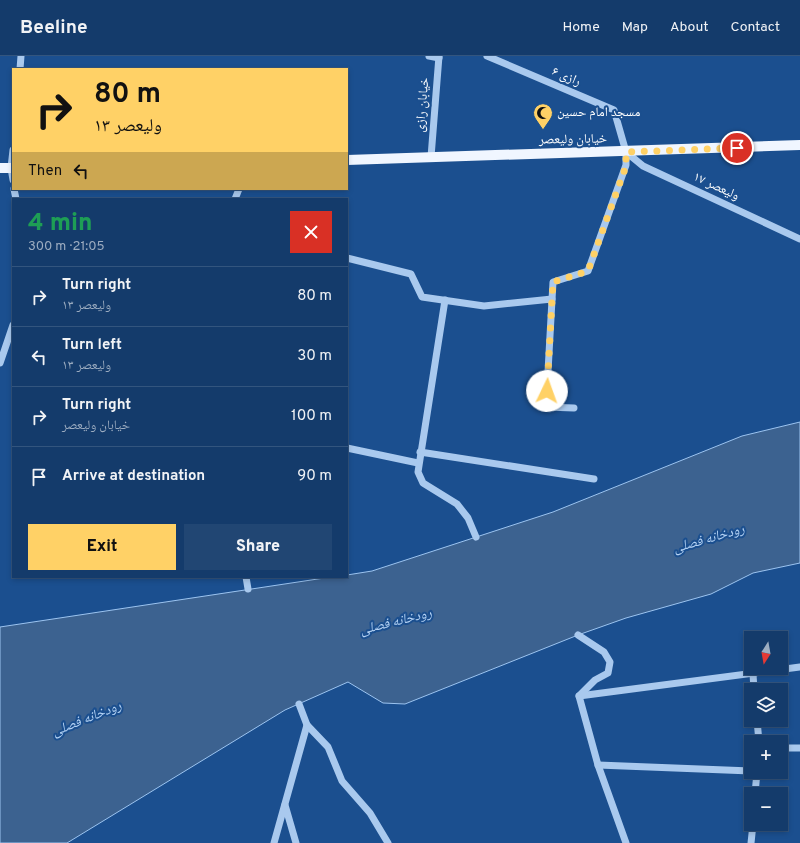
<!DOCTYPE html>
<html lang="en">
<head>
<meta charset="utf-8">
<style>
  :root { --surface:#143b6b; --page:#214673; --text:#f1f3f6; --muted:#9dadc1; --line:#33557e; --accent:#ffd166 }
  body { margin:0; font-family:Overpass,"Noto Naskh Arabic",sans-serif; background:var(--page); color:var(--text); height:100vh; display:flex; flex-direction:column; font-size:15px; white-space:nowrap }
  * { box-sizing:border-box; margin:0 }
  p { font-size:13px; color:var(--muted) }
  .icon { flex:none; width:22px; height:22px; fill:none; stroke:currentColor; stroke-width:2; stroke-linecap:round; stroke-linejoin:round }
  .map { position:relative; flex:1; overflow:hidden }
  .details { position:absolute; left:12px; top:142px; width:336px; height:380px; display:flex; flex-direction:column; background:var(--surface); border-radius:0px; box-shadow:0 2px 6px #0003,0 0 0 1px var(--line) }
  .details>* { flex:none }
  .guide { position:absolute; left:12px; top:12px; width:336px; height:122px; border-radius:0px; box-shadow:0 2px 6px #0003,0 0 0 1px var(--line); background:#ffd166; color:#111; overflow:hidden }
  .needle { width:26px; rotate:191deg }
  .tools { position:absolute; left:744px; top:575px; display:grid; gap:8px }
  .tools a { display:grid; place-items:center; width:44px; height:44px; border-radius:0px; background:var(--surface); box-shadow:0 2px 6px #0003,0 0 0 1px var(--line); font-size:20px }
  .pin { position:absolute; display:grid; place-items:center; width:34px; height:34px; color:#fff; margin:-17px; border:2px solid #fff; border-radius:50%; box-shadow:0 1px 4px #0007 }
  .me { position:absolute; width:44px; margin:-22px; rotate:3deg; stroke-linejoin:round; filter:drop-shadow(0 0 3px #0008) }
  .turn { display:flex; align-items:center; gap:14px; height:84px; padding:0 16px; font-size:18px }
  .turn .icon { width:52px; height:52px; stroke-width:2.5 }
  .turn b { display:block; font-size:28px; line-height:34px }
  .then { display:flex; align-items:center; height:38px; padding:0 16px; background:#0003; gap:8px; font-size:15px }
  .round { display:grid; place-items:center; flex:none; width:42px; height:42px; border-radius:0px; background:var(--page) }
  .overview { display:flex; align-items:center; justify-content:space-between; height:68px; padding:0 16px }
  h1 { font-size:24px; font-weight:800; line-height:30px; color:#1e9e55 }
  .primary-button { display:flex; gap:8px; margin-top:auto; padding:8px 16px }
  .primary-button a { flex:1; height:46px; border-radius:0px; background:var(--accent); color:#111; font-size:16px; font-weight:800; line-height:46px; text-align:center }
  .primary-button a+a { background:var(--page); color:var(--text) }
  ul { padding:0; list-style:none }
  li { display:flex; align-items:center; gap:12px; height:60px; padding:0 16px; border-top:1px solid var(--line) }
  li div { flex:1 }
  li b { display:block; font-size:15px }
  li em { font-style:normal }
  header { display:flex; align-items:center; gap:24px; box-sizing:border-box; height:56px; padding:0 20px; background:var(--surface); border-bottom:1px solid var(--line) }
  header strong { font-size:19px }
  nav { display:flex; gap:22px; margin-inline-start:auto; font-size:14px }
  .map>svg:first-child { display:block }
  .water { fill:#3c6290; stroke:#9cc4f0 }
  .lines { fill:none; stroke-linecap:round; stroke-linejoin:round }
  .minor { stroke:#a9c9ee; stroke-width:7 }
  .major { stroke:#f0f6ff; stroke-width:10 }
  .route { stroke:#ffd166; stroke-width:7; stroke-dasharray:0 12.6 }
  .labels { text-anchor:middle; dominant-baseline:central; stroke-width:4; stroke-linejoin:round; paint-order:stroke }
  .street-label { font-size:13px; fill:#fff; stroke:#1b4f8f }
  .poi-label { font-size:13px; fill:#fff; stroke:#1b4f8f; text-anchor:start }
  .water-label { font-size:14px; font-style:italic; fill:#b5d3f5; stroke:#1b4f8f }
</style>
</head>
<body>
<header>
<strong>Beeline</strong>
<nav><a>Home</a><a>Map</a><a>About</a><a>Contact</a></nav>
</header>
<div class="map">
<svg width="800" height="787" viewBox="0 0 800 787">
  <rect width="100%" height="100%" fill="#1b4f8f"/>
  <!-- water -->
  <path class="water" d="M800 366V507L753 517 711 538 626 562 578 579 405 648 383 647 348 626 285 654 67 787H0V571L331 521H347V519L372 515 553 456 742 380Z"/>
  <g class="lines">
    <!-- minor -->
    <g class="minor">
      <path d="M429 0 439 2"/>
      <path d="M487 0 614 54 626 96V109L588 215 553 226 546 351 574 352"/>
      <path d="M20 13 21 0"/>
      <path d="M13 94 11 112 13 124"/>
      <path d="M626 96 643 110 800 183"/>
      <path d="M431 101 439 0"/>
      <path d="M14 133 16 143"/>
      <path d="M235 143 239 133"/>
      <path d="M347 202 411 218 422 241 484 250 552 243"/>
      <path d="M445 244 418 416 423 427 457 448 468 462 476 481"/>
      <path d="M0 307 13 269"/>
      <path d="M347 392 418 407"/>
      <path d="M420 396 594 423"/>
      <path d="M246 521 248 533"/>
      <path d="M578 579 604 596 610 606 608 617 595 624 579 640 598 709 626 787"/>
      <path d="M753 618 754 634"/>
      <path d="M579 640 800 611"/>
      <path d="M757 664 759 686"/>
      <path d="M307 669 328 691 342 725 370 757 388 787"/>
      <path d="M781 692H800"/>
      <path d="M598 709 751 715"/>
      <path d="M755 738 757 716"/>
      <path d="M285 749 296 787"/>
      <path d="M274 787 307 669 299 648"/>
      <path d="M751 787 753 768"/>
    </g>
    <!-- major -->
    <g class="major">
      <path d="M347 104 800 89"/>
      <path d="M0 112H13"/>
    </g>
  </g>
  <g class="lines">
    <!-- route -->
    <path class="route" d="M547 335 553 226 588 215 626 110V96L737 92"/>
  </g>
  <!-- icons -->
  <defs>
    <symbol id="mosque-pin" viewBox="-11 -11 22 30"><path d="M0 17L-7.5 6A9.5 9.5 0 1 1 7.5 6Z" fill="#ffd166" stroke="#1b4f8f"/><path d="M3.5-4.9A6 6 0 1 0 3.5 4.9A5 5 0 1 1 3.5-4.9Z" fill="#111"/></symbol>
  </defs>
  <g fill-rule="evenodd">
    <use href="#mosque-pin" x="532" y="46" width="22" height="30"/>
  </g>
  <g class="labels">
    <!-- street labels -->
    <g class="street-label">
      <text transform="translate(566 21) rotate(23)">رازی ۶</text>
      <text transform="translate(423 49) rotate(-85)">خیابان رازی</text>
      <text transform="translate(573 84) rotate(-1)">خیابان ولیعصر</text>
      <text transform="translate(716 131) rotate(25)">ولیعصر ۱۷</text>
    </g>
    <!-- poi labels -->
    <g class="poi-label">
      <text x="557" y="57">مسجد امام حسین</text>
    </g>
    <!-- water labels -->
    <g class="water-label">
      <text transform="translate(709 483) rotate(-16)">رودخانه فصلی</text>
      <text transform="translate(396 566) rotate(-14)">رودخانه فصلی</text>
      <text transform="translate(87 663) rotate(-22)">رودخانه فصلی</text>
    </g>
  </g>
</svg>
<div class="tools">
<a><svg class="needle" viewBox="-14 -14 28 28"><path d="M0-13l5 13h-10z" fill="#e53935"/><path d="M0 13l5-13h-10z" fill="#9dadc1"/></svg></a>
<a><svg class="icon" aria-label="layers" viewBox="0 0 24 24"><path d="M12 4l9 5-9 5-9-5zM3 14l9 5 9-5"/></svg></a>
<a>+</a>
<a>−</a>
</div>
<div class="pin" style="left:737px;top:92px;background:#d93025"><svg class="icon" aria-label="arrive" viewBox="0 0 24 24"><path d="M6 21V4h12l-3 4 3 4H6"/></svg></div>
<svg class="me" style="left:547px;top:335px" viewBox="-20 -20 40 40"><circle r="19" fill="#fff"/><path d="M0-13L10 11 0 6-10 11z" fill="#ffd166"/></svg>
<div class="guide">
<div class="turn"><svg class="icon" aria-label="right" viewBox="0 0 24 24"><path d="M7 20v-9h11M14 6l5 5-5 5"/></svg><div><b>80 m</b>ولیعصر ۱۳</div></div>
<div class="then">Then<svg class="icon" aria-label="left" viewBox="0 0 24 24"><path d="M17 20v-9H6M10 6l-5 5 5 5"/></svg></div>
</div>
<section class="details">
<div class="overview"><div><h1>4 min</h1><p>300 m · 21:05</p></div><a class="round" style="background:#d93025;color:#fff"><svg class="icon" aria-label="close" viewBox="0 0 24 24"><path d="M6 6l12 12M18 6L6 18"/></svg></a></div>
<ul>
<li><svg class="icon" aria-label="right" viewBox="0 0 24 24"><path d="M7 20v-9h11M14 6l5 5-5 5"/></svg><div><b>Turn right</b><p>ولیعصر ۱۳</p></div><em>80 m</em></li>
<li><svg class="icon" aria-label="left" viewBox="0 0 24 24"><path d="M17 20v-9H6M10 6l-5 5 5 5"/></svg><div><b>Turn left</b><p>ولیعصر ۱۳</p></div><em>30 m</em></li>
<li><svg class="icon" aria-label="right" viewBox="0 0 24 24"><path d="M7 20v-9h11M14 6l5 5-5 5"/></svg><div><b>Turn right</b><p>خیابان ولیعصر</p></div><em>100 m</em></li>
<li><svg class="icon" aria-label="arrive" viewBox="0 0 24 24"><path d="M6 21V4h12l-3 4 3 4H6"/></svg><div><b>Arrive at destination</b></div><em>90 m</em></li>
</ul>
<div class="primary-button"><a>Exit</a><a>Share</a></div>
</section>
</div>
</body>
</html>
